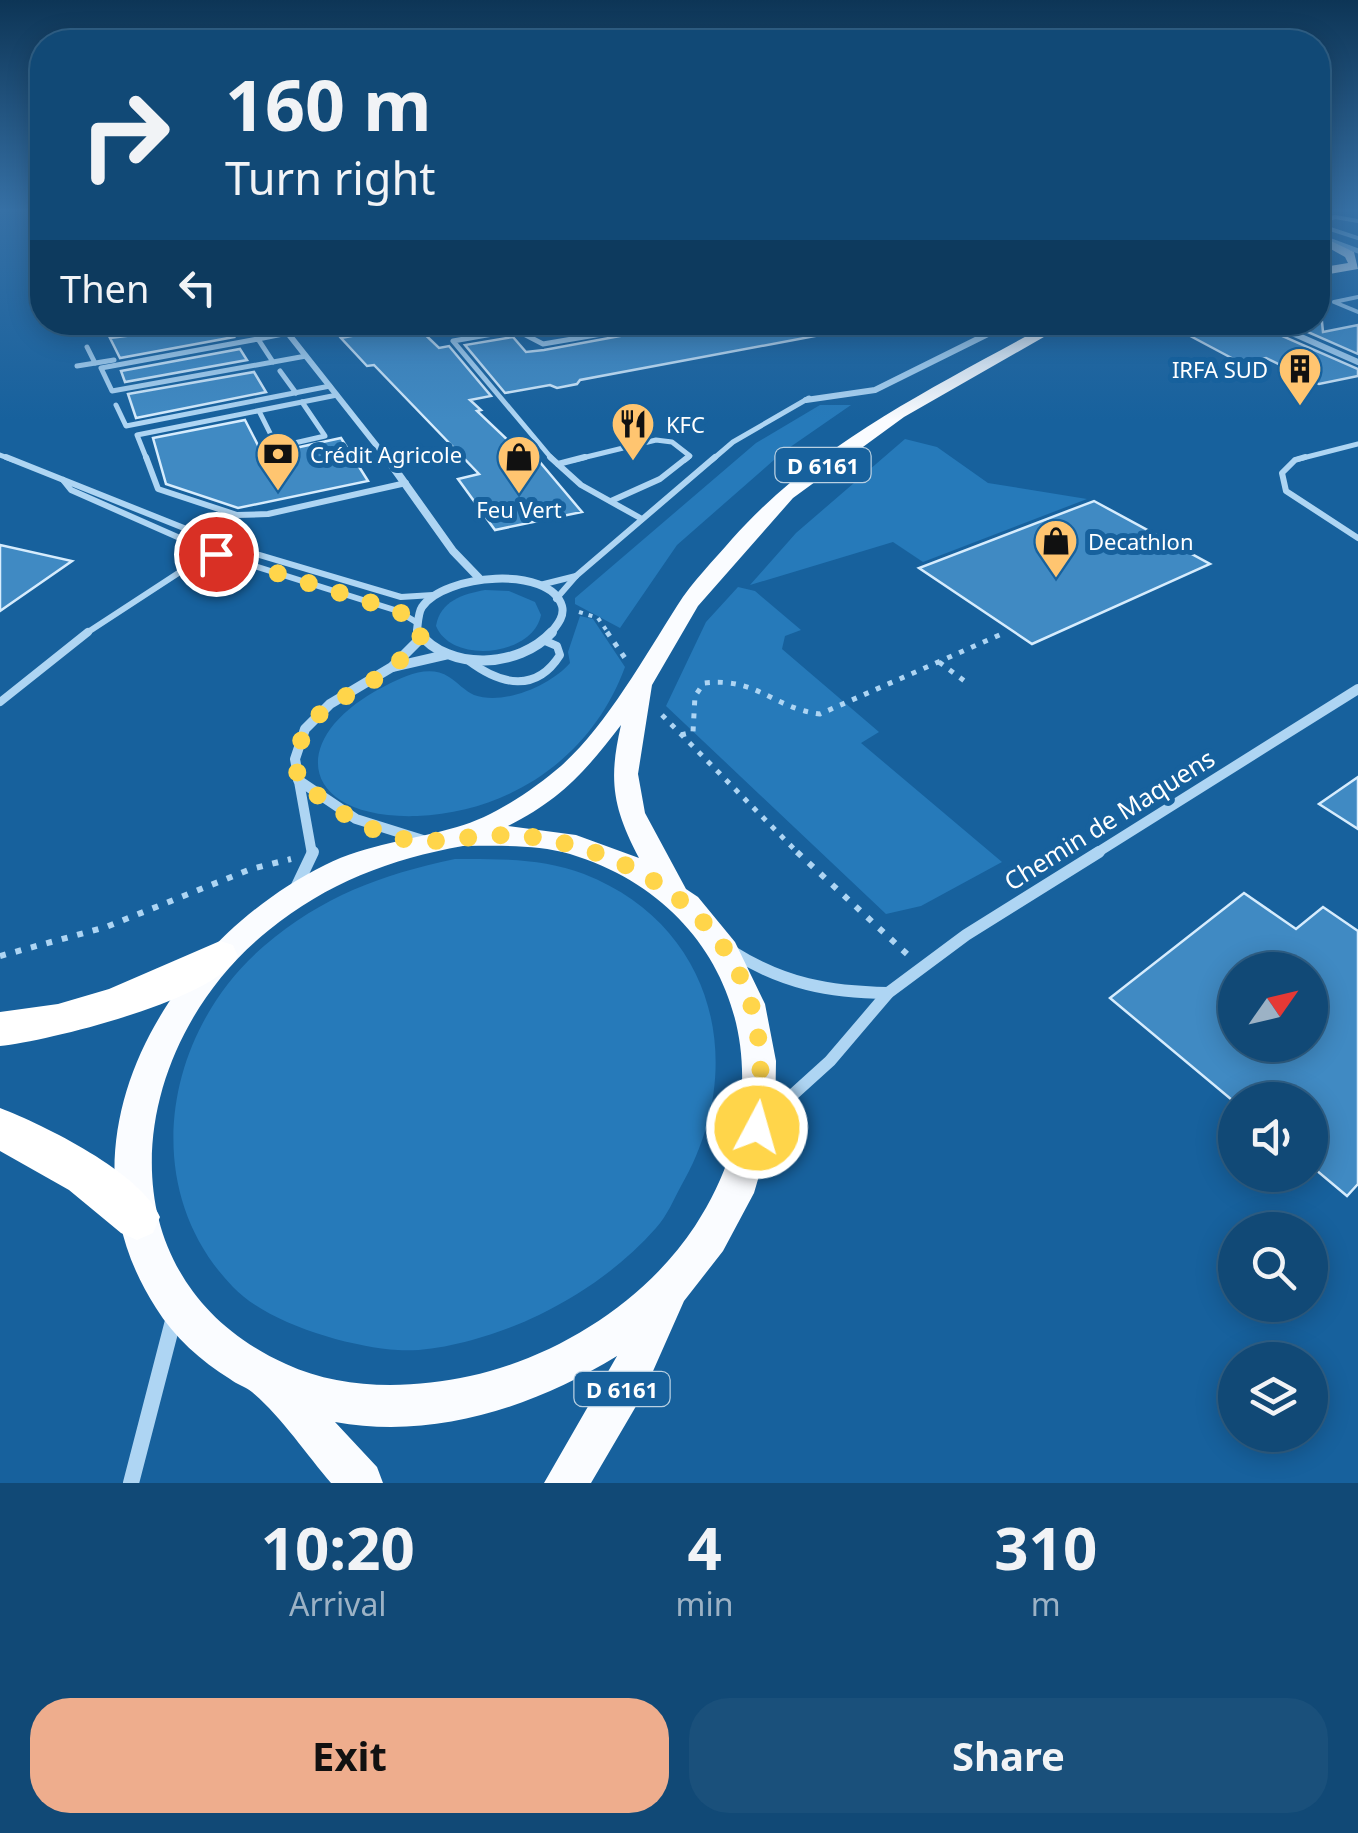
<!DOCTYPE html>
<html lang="en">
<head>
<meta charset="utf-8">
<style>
  :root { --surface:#114976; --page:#1a507b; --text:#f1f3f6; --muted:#9cb2c5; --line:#306188; --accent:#eead8d }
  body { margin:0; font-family:"Noto Sans",sans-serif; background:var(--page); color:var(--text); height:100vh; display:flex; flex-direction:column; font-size:38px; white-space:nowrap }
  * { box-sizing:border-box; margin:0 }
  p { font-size:32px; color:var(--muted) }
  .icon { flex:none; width:55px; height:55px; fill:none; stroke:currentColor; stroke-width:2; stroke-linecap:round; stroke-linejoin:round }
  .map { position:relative; height:1483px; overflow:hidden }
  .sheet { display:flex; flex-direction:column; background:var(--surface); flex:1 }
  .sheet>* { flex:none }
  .banner { position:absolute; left:30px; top:30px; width:1300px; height:305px; border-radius:40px; box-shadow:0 5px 25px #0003,0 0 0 2px var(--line); background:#114976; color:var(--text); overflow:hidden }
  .needle { width:65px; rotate:56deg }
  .controls { position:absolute; left:1218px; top:952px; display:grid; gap:20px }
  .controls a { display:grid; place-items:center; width:110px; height:110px; border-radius:50%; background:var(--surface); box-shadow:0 5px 25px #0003,0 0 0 2px var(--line); font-size:50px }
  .pin { position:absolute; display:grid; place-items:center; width:85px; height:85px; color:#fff; margin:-42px; border:5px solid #fff; border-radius:50%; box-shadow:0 2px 10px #0007 }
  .me { position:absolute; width:110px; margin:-55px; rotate:6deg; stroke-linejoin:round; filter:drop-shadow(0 0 8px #0008) }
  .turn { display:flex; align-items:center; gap:35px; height:210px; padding:0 30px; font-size:45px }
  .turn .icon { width:130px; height:130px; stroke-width:2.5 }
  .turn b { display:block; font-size:70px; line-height:85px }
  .then { display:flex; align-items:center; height:95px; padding:0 30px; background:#0003; gap:20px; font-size:38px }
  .eta { display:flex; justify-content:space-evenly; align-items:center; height:170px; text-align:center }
  .eta b { font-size:60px; font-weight:700; line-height:70px }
  .button { display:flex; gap:20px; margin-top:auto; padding:20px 30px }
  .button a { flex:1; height:115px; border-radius:40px; background:var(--accent); color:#111; font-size:40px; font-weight:700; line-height:115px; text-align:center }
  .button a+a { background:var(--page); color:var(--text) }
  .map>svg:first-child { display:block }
  .green { fill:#267aba }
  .building { fill:#408ac3; stroke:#d6ecfd; stroke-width:2.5; fill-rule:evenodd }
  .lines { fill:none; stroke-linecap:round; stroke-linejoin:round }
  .path-far2 { stroke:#aed5f3; stroke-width:4; stroke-dasharray:4 6; stroke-linecap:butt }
  .path-far1 { stroke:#aed5f3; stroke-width:5; stroke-dasharray:5 8; stroke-linecap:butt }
  .path { stroke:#aed5f3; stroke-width:6; stroke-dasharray:6 10; stroke-linecap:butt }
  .lane-far3 { stroke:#aed5f3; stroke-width:4 }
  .lane-far2 { stroke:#aed5f3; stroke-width:5 }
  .lane-far1 { stroke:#aed5f3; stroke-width:6 }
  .lane { stroke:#aed5f3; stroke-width:8 }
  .street-far5 { stroke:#aed5f3; stroke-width:5 }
  .street-far4 { stroke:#aed5f3; stroke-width:6 }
  .street-far3 { stroke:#aed5f3; stroke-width:8 }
  .street-far2 { stroke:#aed5f3; stroke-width:10 }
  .street-far1 { stroke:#aed5f3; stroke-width:12 }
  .street { stroke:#aed5f3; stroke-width:16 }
  .primary { fill:#fafcff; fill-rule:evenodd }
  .highway { fill:#fff; fill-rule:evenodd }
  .route { stroke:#ffd54a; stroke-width:18; stroke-dasharray:0 32.4 }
  .labels { text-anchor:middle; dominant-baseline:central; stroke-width:10; stroke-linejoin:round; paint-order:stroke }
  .far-poi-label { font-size:22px; fill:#fff; stroke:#17619d; text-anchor:start }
  .shield { fill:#17619d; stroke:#b9d0e2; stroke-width:2.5 }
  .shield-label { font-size:22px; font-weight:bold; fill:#fff }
  .street-label { font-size:25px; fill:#fff; stroke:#17619d }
</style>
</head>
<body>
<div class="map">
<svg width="1358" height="1483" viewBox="0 0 1358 1483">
  <rect width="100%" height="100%" fill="#17619d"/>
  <!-- green -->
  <g class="green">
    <path d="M820 405H851L783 452 677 545 620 628 575 604V598L756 443Z"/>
    <path d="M905 439 937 447 988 483 1087 499 923 562 893 542 750 585 796 533Z"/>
    <path d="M738 587 755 591 801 630 785 636 782 649 879 732 861 743 1002 862 921 906 886 914 666 706 706 622Z"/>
    <path d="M485 590 509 591 535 602 541 615C533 656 452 665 436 626 440 601 463 594 485 590Z"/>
    <path d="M580 616 593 619 625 667C592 757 511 812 417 816 299 820 284 737 385 686 405 676 429 664 449 677 457 682 465 691 474 695 504 706 551 685 570 663L568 652Z"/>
    <path d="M455 859C498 859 542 858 584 874 717 926 749 1069 681 1186 674 1199 667 1216 656 1228 622 1266 585 1292 539 1315 502 1333 440 1353 398 1350 349 1347 267 1323 233 1287 137 1188 164 1032 264 946 323 896 380 875 455 859Z"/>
  </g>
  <!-- building -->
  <g class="building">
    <path d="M193 322H226L234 337 120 358 110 338 188 328Z"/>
    <path d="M696 322H830L831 333 580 380 577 384 557 388 550 385 505 393 465 345 513 337 526 352 544 350Z"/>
    <path d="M1164 322H1260L1264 328 1358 369V376L1319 384 1266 358 1241 363Z"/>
    <path d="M1285 322H1322L1323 332 1358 325V354Z"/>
    <path d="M414 324 439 348 449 346 491 396 470 400 481 410 477 411 531 462 539 461 582 512 495 530 458 479 479 474 374 365 367 366 341 338Z"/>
    <path d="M240 349 247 360 125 382 121 371Z"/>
    <path d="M254 372 266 392 136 418 128 394Z"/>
    <path d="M245 420 263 455 341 438 368 481 238 508 166 484 153 438Z"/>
    <path d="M1094 501 1210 564 1032 644 919 568Z"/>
    <path d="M0 545 72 561 0 611Z"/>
    <path d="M1358 777V829L1319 804Z"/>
    <path d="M1244 893 1296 929 1323 907 1358 931V1184L1347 1196 1310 1165V1100H1232L1110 998ZM1235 970H1310V1045H1235Z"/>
  </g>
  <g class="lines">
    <!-- path-far2 -->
    <path class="path-far2" d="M579 612 598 618 609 634"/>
    <!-- path-far1 -->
    <g class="path-far1">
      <path d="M607 632 627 661"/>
      <path d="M939 662 967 683"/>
      <path d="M662 715 799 854"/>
      <path d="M681 735 693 732 695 696 704 683C758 677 772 708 820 714L1004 633"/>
    </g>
    <!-- path -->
    <g class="path">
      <path d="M797 852 908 955"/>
      <path d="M0 956 106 927 251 869 291 859"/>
    </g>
    <!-- lane-far3 -->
    <g class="lane-far3">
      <path d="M1318 223 1335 217 1358 221"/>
      <path d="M1318 225 1358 238"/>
      <path d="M1358 297 1334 302 1358 312"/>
    </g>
    <!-- lane-far2 -->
    <g class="lane-far2">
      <path d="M142 322 146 329 187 322"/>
      <path d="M245 322 256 335"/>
      <path d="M258 339 273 362 112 391 101 368Z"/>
      <path d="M258 339 288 333"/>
      <path d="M87 347 95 363"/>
      <path d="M273 362 306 356"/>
      <path d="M77 366 114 360"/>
      <path d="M280 371 296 393"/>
      <path d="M116 405 126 426 330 386"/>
      <path d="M259 411 277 447 325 436 302 402"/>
      <path d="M0 455 13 460"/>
      <path d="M147 460 137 435 337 395"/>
      <path d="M553 460 453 341 516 330 543 344 672 322"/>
      <path d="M574 460 656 440 672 442 690 456 685 460"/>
      <path d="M712 460 733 442 809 398"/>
      <path d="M1295 460 1358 444"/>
    </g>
    <!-- lane-far1 -->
    <g class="lane-far1">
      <path d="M6 457 229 546 401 597 433 595"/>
      <path d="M146 457 158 489 237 515 268 514 406 483"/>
      <path d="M550 457 581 485 642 519"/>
      <path d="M1305 457 1295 460 1282 473 1286 491 1358 538"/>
      <path d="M558 464 585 457"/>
      <path d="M63 480 71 490 216 554 398 611 416 622"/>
      <path d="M611 501 660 479 688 457"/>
      <path d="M540 585 576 576"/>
      <path d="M556 599 576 576 715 457"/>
      <path d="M85 634 183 570 217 554"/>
    </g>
    <!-- lane -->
    <g class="lane">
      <path d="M469 661C501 685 536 693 560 655L557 646 543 640"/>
      <path d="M0 702 88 632"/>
    </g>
    <!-- street-far5 -->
    <path class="street-far5" d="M1318 236 1358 251"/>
    <!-- street-far4 -->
    <g class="street-far4">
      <path d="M279 322 388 460"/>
      <path d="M1267 322 1358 362"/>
      <path d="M286 330 340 322"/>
      <path d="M806 400 875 390 1012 322"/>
    </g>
    <!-- street-far3 -->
    <g class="street-far3">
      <path d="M386 457 453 551 479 578"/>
      <path d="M420 634 417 630C418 624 418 613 422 607 444 574 550 565 562 606 565 617 556 626 550 634"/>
    </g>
    <!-- street-far2 -->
    <g class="street-far2">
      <path d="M418 632C449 672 519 668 552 632"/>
      <path d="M393 667 445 655"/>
      <path d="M298 780 356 819 423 840"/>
      <path d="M312 854 295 759 305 729 330 704 392 667 421 638"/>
      <path d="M1095 854 1358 689"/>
    </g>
    <!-- street-far1 -->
    <g class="street-far1">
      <path d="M294 892 313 852"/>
      <path d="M733 952C784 984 829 992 888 993"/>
      <path d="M767 1118 830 1061 888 993 966 935 1099 852"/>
    </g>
    <!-- street -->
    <path class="street" d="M131 1483 174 1317"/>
    <!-- primary -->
    <g class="primary">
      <path d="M1318 235 1354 252 1358 269 1318 276V268L1348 263 1345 257 1318 242Z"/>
      <path d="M1052 322H1070L904 417 793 498 698 606 652 685 638 774 645 813 686 889 698 897 735 942 765 1004 776 1061 775 1121 754 1193 723 1251 684 1301 642 1396 591 1483H544L617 1356C533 1407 435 1440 335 1422L377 1467 383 1483H331C307 1455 280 1415 252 1392 246 1387 236 1384 230 1379 201 1361 174 1337 156 1308 48 1141 167 943 325 865 367 844 413 840 457 827 493 817 533 790 561 766 606 726 645 656 677 606 692 582 714 560 732 539 819 441 939 385 1052 322ZM621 725C608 781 613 808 639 858L576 835 508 826C560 800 586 771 621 725ZM463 846C498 846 536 844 570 854 738 905 790 1083 695 1226 645 1302 557 1357 470 1376 410 1389 342 1390 286 1364 95 1278 125 1045 269 930 327 883 390 859 463 846Z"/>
    </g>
    <!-- highway -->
    <g class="highway">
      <path d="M220 941 233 945 238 956C217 999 49 1041 0 1046V1012L58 1004 109 989Z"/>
      <path d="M0 1108C44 1125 142 1173 160 1217L153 1233 137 1240 121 1233 69 1190 0 1151Z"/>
    </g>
  </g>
  <!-- sky -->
  <linearGradient id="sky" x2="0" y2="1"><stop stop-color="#0d3556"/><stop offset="0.5" stop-color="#3670a5"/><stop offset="1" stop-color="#3670a5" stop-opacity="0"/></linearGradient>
  <rect width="1358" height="420" fill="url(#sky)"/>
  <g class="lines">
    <!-- route -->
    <path class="route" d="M216 554 398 611 416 622 421 638C412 648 403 658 393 667 348 702 289 708 298 780 335 810 381 844 433 841 463 839 493 833 524 836 631 848 738 916 757 1030 763 1063 760 1095 757 1128"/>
  </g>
  <!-- icons -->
  <defs>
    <symbol id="building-pin" viewBox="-11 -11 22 30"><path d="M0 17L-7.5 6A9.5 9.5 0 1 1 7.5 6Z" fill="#ffc570" stroke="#17619d"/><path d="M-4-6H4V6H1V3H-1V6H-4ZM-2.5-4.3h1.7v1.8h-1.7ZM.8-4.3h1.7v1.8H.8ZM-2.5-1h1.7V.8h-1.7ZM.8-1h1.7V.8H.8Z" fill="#111"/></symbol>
    <symbol id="restaurant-pin" viewBox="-11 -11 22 30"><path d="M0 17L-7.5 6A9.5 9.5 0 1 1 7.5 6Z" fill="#ffc570" stroke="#17619d"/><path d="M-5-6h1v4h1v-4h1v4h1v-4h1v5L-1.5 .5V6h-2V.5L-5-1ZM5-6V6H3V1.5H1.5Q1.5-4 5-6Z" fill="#111"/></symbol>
    <symbol id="bank-pin" viewBox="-11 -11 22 30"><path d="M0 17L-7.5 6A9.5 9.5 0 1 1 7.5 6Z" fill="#ffc570" stroke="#17619d"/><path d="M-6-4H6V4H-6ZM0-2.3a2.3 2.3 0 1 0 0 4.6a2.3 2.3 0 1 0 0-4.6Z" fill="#111"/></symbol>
    <symbol id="shop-pin" viewBox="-11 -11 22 30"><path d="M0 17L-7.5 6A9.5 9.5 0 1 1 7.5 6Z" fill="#ffc570" stroke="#17619d"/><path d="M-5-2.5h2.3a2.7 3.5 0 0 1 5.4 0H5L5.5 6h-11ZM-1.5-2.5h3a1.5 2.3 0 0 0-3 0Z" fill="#111"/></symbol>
  </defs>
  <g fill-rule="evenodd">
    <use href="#building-pin" x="1275" y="344" width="50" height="68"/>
    <use href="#restaurant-pin" x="608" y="399" width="50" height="68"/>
    <use href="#bank-pin" x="253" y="429" width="50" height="68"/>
    <use href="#shop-pin" x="494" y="432" width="50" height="68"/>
    <use href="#shop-pin" x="1031" y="516" width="50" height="68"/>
  </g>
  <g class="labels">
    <!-- far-poi labels -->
    <g class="far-poi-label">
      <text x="1268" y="369" text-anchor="end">IRFA SUD</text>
      <text x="666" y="424">KFC</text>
      <text x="310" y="454">Crédit Agricole</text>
      <text x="519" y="509" text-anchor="middle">Feu Vert</text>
      <text x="1088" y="541">Decathlon</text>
    </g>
    <!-- shield labels -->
    <g class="shield">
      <rect x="775.5" y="448" width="95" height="34" rx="8"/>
      <rect x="574.5" y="1372" width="95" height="34" rx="8"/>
    </g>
    <g class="shield-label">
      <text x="823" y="465">D 6161</text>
      <text x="622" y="1389">D 6161</text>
    </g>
    <!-- street labels -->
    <g class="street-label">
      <text transform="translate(1109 819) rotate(-32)">Chemin de Maquens</text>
    </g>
  </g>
</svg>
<div class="controls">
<a><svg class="needle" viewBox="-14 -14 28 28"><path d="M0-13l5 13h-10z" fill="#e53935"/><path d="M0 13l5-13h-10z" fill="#9cb2c5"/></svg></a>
<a><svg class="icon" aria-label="sound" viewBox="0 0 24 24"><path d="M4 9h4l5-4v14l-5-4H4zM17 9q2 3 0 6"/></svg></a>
<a><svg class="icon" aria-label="search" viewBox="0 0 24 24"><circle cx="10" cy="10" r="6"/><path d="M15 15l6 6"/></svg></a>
<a><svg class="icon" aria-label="layers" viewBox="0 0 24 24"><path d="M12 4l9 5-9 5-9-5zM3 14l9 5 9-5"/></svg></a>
</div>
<div class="pin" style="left:216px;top:554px;background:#d93025"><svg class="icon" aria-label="arrive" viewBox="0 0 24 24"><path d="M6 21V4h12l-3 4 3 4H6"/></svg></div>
<svg class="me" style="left:757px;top:1128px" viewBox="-20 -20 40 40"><circle r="17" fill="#ffd54a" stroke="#fff" stroke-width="3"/><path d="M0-11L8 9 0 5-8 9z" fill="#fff"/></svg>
<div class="banner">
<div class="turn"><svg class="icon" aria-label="right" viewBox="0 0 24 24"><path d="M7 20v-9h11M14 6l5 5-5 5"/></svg><div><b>160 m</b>Turn right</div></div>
<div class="then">Then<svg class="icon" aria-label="left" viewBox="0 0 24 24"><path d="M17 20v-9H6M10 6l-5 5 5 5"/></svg></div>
</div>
</div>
<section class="sheet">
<div class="eta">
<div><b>10:20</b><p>Arrival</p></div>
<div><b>4</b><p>min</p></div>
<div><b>310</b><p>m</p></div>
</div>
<div class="button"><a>Exit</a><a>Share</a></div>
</section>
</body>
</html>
